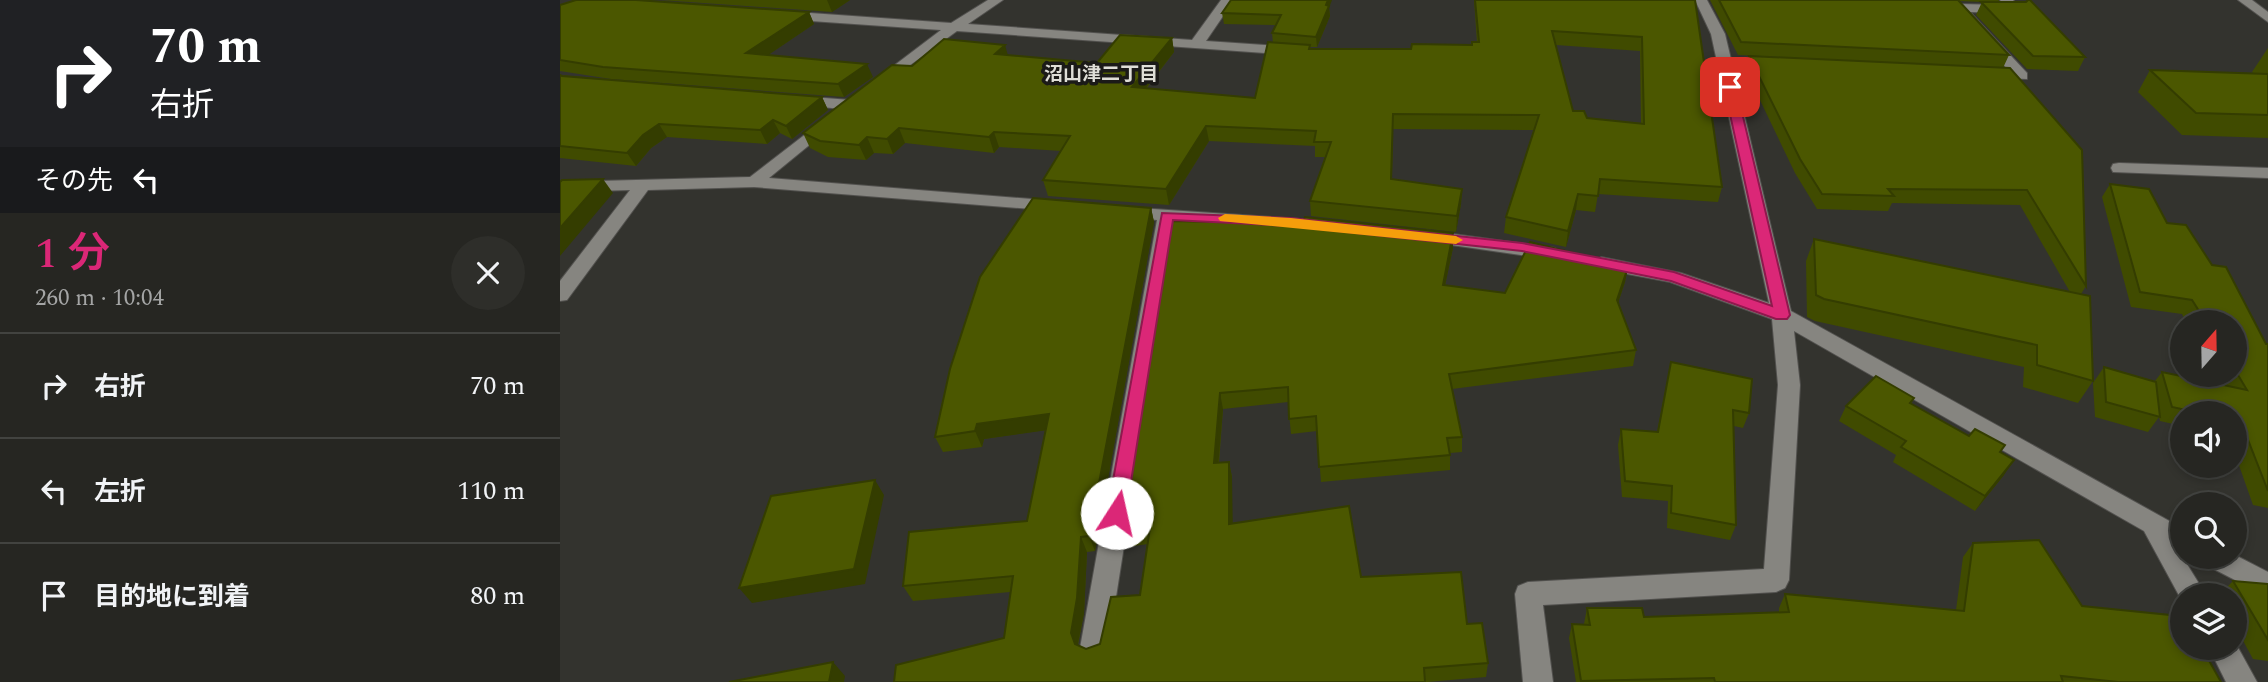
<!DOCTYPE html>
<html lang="ja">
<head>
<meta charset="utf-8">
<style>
  :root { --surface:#262622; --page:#2e2e2a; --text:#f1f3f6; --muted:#a4a5a5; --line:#424340; --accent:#db2777 }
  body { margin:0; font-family:Spectral,"Noto Sans JP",serif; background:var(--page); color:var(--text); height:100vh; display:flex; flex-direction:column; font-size:26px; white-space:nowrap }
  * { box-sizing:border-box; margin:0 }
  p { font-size:23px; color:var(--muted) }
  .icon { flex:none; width:38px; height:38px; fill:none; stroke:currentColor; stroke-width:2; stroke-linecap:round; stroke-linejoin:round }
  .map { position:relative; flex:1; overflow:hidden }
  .side { display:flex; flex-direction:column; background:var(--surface); width:560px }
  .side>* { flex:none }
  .top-card { background:#202124; color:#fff; overflow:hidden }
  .needle { width:46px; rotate:20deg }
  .buttons { position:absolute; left:1610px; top:310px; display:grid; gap:14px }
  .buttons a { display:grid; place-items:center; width:77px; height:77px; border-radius:50%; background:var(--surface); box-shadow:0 4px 10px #0003,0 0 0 2px var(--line); font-size:35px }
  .pin { position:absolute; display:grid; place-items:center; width:60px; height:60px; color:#fff; margin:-30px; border-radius:14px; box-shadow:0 4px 10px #0006 }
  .me { position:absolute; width:77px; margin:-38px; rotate:10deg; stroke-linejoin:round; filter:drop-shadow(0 0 5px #0008) }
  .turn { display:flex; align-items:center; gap:24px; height:147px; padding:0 35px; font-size:32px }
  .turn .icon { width:91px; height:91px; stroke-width:2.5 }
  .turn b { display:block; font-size:49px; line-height:60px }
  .then { display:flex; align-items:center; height:66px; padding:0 35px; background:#0003; gap:14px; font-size:26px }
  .round { display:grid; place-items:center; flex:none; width:74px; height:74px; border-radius:37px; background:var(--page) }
  .headline { display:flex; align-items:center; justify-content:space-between; height:119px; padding:0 35px }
  h1 { font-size:42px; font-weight:600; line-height:52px; color:var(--accent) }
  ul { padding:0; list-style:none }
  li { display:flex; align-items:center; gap:21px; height:105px; padding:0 35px; border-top:2px solid var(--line) }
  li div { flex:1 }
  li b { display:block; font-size:26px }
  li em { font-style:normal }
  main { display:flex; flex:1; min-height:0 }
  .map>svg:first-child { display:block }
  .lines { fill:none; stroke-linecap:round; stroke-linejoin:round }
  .minor-casing { stroke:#52514e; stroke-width:2 }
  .minor { fill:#868580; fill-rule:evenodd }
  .wall { fill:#404b00; fill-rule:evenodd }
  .shaded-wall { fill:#343d00 }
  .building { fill:#4b5700; stroke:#343d00; stroke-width:2; fill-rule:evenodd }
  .route { fill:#db2777; stroke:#8e194d; stroke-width:2 }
  .slow { fill:#f59e0b }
  .labels { text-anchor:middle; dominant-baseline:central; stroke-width:7; stroke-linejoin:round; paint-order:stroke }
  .far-neighbourhood-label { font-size:19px; font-weight:bold; fill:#dfded7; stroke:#1b1a18 }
</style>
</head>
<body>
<main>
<section class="side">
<div class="top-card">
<div class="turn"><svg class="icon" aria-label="right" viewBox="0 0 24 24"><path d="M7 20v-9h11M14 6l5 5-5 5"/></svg><div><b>70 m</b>右折</div></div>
<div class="then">その先<svg class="icon" aria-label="left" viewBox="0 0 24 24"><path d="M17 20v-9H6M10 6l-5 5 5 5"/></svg></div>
</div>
<div class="headline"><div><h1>1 分</h1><p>260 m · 10:04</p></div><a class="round"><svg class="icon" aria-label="close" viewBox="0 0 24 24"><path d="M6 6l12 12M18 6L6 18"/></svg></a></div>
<ul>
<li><svg class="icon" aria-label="right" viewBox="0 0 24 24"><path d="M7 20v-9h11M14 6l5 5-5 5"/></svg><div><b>右折</b></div><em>70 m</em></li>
<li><svg class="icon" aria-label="left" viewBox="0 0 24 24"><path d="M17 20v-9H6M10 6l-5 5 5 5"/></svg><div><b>左折</b></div><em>110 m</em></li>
<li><svg class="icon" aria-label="arrive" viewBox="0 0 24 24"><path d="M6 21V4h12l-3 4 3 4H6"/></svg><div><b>目的地に到着</b></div><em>80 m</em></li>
</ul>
</section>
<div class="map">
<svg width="1708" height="682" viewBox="0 0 1708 682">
  <rect width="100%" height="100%" fill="#33332e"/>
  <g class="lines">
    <defs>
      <g id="minor">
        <path d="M428 0H443L408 24 632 40 661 0H674L646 41 734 47 741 51 734 55 397 31 320 87 315 86V80L381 30 222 19 215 15 222 11 391 23Z"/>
        <path d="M1135 0H1147L1165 34 1231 311 1622 528V556L1646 595H1622V601L1584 531 1234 331 1240 385 1229 580 1225 588 1216 592 983 605 993 682H963L955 594 958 586 968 582 1204 569 1218 385 1212 319 1110 282 1041 269 1031 263 1041 257 1121 273 1209 303 1151 34Z"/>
        <path d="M1440 0H1453L1462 9 1455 13 1410 12 1467 73V79L1423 77 1421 74 1428 70 1449 71 1392 8 1399 4 1443 5Z"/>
        <path d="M1678 0H1692L1708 12V22Z"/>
        <path d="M238 96 291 100 299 105 291 110 233 104 230 101Z"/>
        <path d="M269 116 275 118V124L209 178 497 201 506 206 497 211 194 187 88 190 7 300 0 301V281L70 190 0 192V182L190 177Z"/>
        <path d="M1559 163 1708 168V178L1553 172 1551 168 1553 164Z"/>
        <path d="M564 207 770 221 779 226 770 231 615 221 548 648 544 657 534 661 524 657 520 648 597 220 558 216 555 212Z"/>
        <path d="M864 230 995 248 1004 254 995 260 857 240 855 236 857 232Z"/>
        <path d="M1675 555 1708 572V597L1644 564 1640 556Z"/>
        <path d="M1675 642 1697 682H1666L1649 648H1675Z"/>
      </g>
    </defs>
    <!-- minor casing -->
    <use href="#minor" class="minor-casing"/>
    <!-- minor -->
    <use href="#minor" class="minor"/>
  </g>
  <!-- wall -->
  <g class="wall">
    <path d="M100 0H290L272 12Z"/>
    <path d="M914 0H1135L1162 187 1158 202 1038 194 1035 212 1016 210 1006 247 944 233 946 217 974 130 833 129 832 179 902 189 901 204 896 232 751 216 750 201 765 157H755V146L649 141 609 205 488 196 483 180 501 151 439 147 434 153 345 143 333 154 314 153 306 160 268 157 250 148 243 133 352 66 448 55 537 63 612 38 614 52 586 89 695 98 713 43 712 33 716 25 664 24 662 13 769 8 770 16 757 47H750L751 49H851L912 45 917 42ZM996 45 1080 51 1081 123 1027 118 1013 111Z"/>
    <path d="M1150 0H1439L1438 2 1525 57 1518 71 1467 69 1416 15 1422 2 1399 1 1449 55 1443 68 1526 286 1521 294 1533 381 1518 403 1463 387 1464 367 1255 321 1247 317 1246 261 1254 239 1510 292 1460 205 1332 203 1328 211 1257 209 1235 173 1185 69 1189 56 1378 65 1178 55Z"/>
    <path d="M0 5 249 12 254 24 208 55 313 77 284 97 51 79 0 71Z"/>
    <path d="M1708 48V138L1622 135 1578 92 1590 70 1695 74 1692 72Z"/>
    <path d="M0 75 262 97 268 110 232 139 220 133 207 144 107 137 91 148 76 166 0 158Z"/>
    <path d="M1550 184 1607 223 1652 265 1706 344H1708V508L1693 505 1675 454V413H1622V426L1600 421 1599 417 1588 432 1535 417 1533 383 1544 367 1595 381 1602 372 1663 385 1657 374H1675V322H1626L1622 314 1571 307 1542 197Z"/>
    <path d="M591 208 594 222 535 551 527 552 524 613 518 645 526 649 540 644 580 595 588 544 567 547 561 532 612 221 893 248 885 285 945 293 1068 267 1065 282 1058 303 1076 350 1073 366 892 389 902 437V452L890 453V470L761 482 757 431 731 434 728 402 663 409 659 463 669 462 672 477V523L801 577 907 624 928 663 926 677 867 682H334L444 638 450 592 353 601 343 586 467 521 486 430 424 439 422 447 383 452 375 437Z"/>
    <path d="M1111 362 1189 413 1183 428 1174 426 1176 525 1170 540 1107 528 1108 501 1062 497 1058 445 1061 429 1097 432Z"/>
    <path d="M1354 398 1351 404 1409 436 1441 452 1444 475 1415 511 1333 462 1336 455 1279 421 1286 406Z"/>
    <path d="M1413 543 1522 606 1618 633 1661 682H1016L1009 638 1012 624H1024L1027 608 1084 617 1219 612V608L1225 594 1396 610 1403 557Z"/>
    <path d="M1673 581 1708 584V661L1693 659 1675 626V595H1659Z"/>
  </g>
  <!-- shaded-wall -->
  <g class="shaded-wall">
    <path d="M267 0H290L272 12Z"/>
    <path d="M768 0H772L769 8 770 16 757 47 756 37Z"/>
    <path d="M249 12 254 24 192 66 186 53Z"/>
    <path d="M612 38 614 52 575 102 572 87Z"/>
    <path d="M445 45 449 59 435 54Z"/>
    <path d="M307 64 313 77 284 97 278 84Z"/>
    <path d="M262 97 268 110 232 139 226 126Z"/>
    <path d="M213 120 220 133 207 144 200 130Z"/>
    <path d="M99 124 107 137 91 148 76 166 67 153 83 135Z"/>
    <path d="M646 126 649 141 609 205 606 189Z"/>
    <path d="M339 128 345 143 333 154 327 139Z"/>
    <path d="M434 132 439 147 434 153 429 137Z"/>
    <path d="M307 137 314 153 306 160 299 145Z"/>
    <path d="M43 179 53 193 0 256V228Z"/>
    <path d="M902 189 901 204 896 232 897 216Z"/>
    <path d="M1018 194 1016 210 1006 247 1008 231Z"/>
    <path d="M591 208 594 222 535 551 529 536Z"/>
    <path d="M893 233V248L882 300 883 285Z"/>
    <path d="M1068 267 1065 282 1054 315 1057 300Z"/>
    <path d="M660 393 663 409 657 479 654 463Z"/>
    <path d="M489 414 495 429 424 439 422 447 415 431 417 424Z"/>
    <path d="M1454 460 1444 475 1415 511 1425 496Z"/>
    <path d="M669 462 672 477 673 539 669 524Z"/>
    <path d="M315 480 324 495 305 584 192 603 179 588Z"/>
    <path d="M521 537 527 552 524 613 517 648 522 658 511 633Z"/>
    <path d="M273 662 285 676 284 682H269Z"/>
  </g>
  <!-- building -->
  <g class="building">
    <path d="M16 0H76L249 12 186 53 307 64 278 84 43 67 0 60V5Z"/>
    <path d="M671 0H768L766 5 769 6 756 37 712 33 721 15 662 13Z"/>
    <path d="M915 0H1135L1162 187 1040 179 1038 196 1018 194 1008 231 946 217 979 115 833 114 831 179 902 189 897 216 750 201 771 142H754L756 131 646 126 606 189 483 180 510 136 434 132 429 137 339 128 327 139 307 137 299 145 260 141 243 133 332 65 352 66 384 39 445 45 435 54 537 63 560 35 612 38 572 87 695 98 708 42 750 45 749 49H851L852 44 912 45V42H919ZM992 31 1082 37 1084 124 1027 118 1024 111H1013Z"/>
    <path d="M1159 0H1398L1449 55 1181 42Z"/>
    <path d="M1468 0H1470L1525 57 1473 56 1421 2H1466Z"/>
    <path d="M1189 56 1450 68 1522 150 1526 286 1467 190 1328 189 1334 196 1262 194 1240 159Z"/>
    <path d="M1590 70 1708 74V115L1636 113Z"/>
    <path d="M0 75 2 76 262 97 226 126 213 120 200 130 99 124 83 135 67 153 0 146Z"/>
    <path d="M43 179 0 228V182L2 180Z"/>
    <path d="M1550 184 1589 189 1607 223 1626 225 1652 265 1666 267 1706 344H1708V491L1681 422 1675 421V413H1640L1612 407 1602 372 1687 390 1675 370V322H1646L1632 300 1580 292Z"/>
    <path d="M473 198 591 208 529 536 521 537 517 598 511 633 515 644 526 649 540 644 551 597 580 595 590 528 561 532 612 221 742 224 745 217 893 233 883 285 945 293 970 242 1068 267 1057 300 1076 350 889 374 902 437 887 438 890 455 759 467 756 416 729 419 728 387 660 393 654 463 669 462V524L789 506 801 577 901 572 907 624 922 623 928 663 864 668 865 682H334L336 665 444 638 453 576 343 586 349 532 467 521 489 414 417 424 415 431 375 437 390 369 420 277Z"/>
    <path d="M1254 239 1530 296 1533 381 1477 365V345L1264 299 1256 295Z"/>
    <path d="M1111 362 1192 379 1189 413 1173 410 1176 525 1111 513 1112 486 1065 481 1061 429 1098 432Z"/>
    <path d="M1544 367 1596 382 1600 417 1546 402Z"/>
    <path d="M1316 376 1354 398 1350 403 1409 436 1415 429 1445 445 1440 452 1454 460 1425 496 1341 447 1346 441 1286 406Z"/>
    <path d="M315 480 294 569 179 588 211 496Z"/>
    <path d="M1479 540 1522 606 1610 615 1618 633H1622V648H1642L1661 682H1558L1501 676 1503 682H1155L1154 678 1021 681 1012 624 1030 625 1027 608H1082L1084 617 1229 612 1225 594 1404 611 1413 543Z"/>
    <path d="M1673 581 1708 584V640Z"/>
    <path d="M273 662 269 682H169Z"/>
  </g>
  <!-- route -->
  <path class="route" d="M1170 83 1176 87 1230 315 1227 319H1216L1111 281 962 251 731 226 613 220 566 513 564 518H550L547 513 602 213 731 218 962 243 1114 272 1212 306 1164 87Z"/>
  <!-- slow -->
  <path class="slow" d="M665 214 731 218 896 236 903 240 896 244 660 221 658 218Z"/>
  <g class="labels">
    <!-- far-neighbourhood labels -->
    <g class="far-neighbourhood-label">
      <text x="541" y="74">沼山津二丁目</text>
    </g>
  </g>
</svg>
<div class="buttons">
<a><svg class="needle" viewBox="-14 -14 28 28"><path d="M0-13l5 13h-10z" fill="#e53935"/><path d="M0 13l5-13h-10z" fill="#a4a5a5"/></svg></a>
<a><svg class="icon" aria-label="sound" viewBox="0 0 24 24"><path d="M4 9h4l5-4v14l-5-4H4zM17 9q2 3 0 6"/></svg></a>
<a><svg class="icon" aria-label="search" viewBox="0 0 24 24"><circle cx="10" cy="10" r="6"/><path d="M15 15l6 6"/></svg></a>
<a><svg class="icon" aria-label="layers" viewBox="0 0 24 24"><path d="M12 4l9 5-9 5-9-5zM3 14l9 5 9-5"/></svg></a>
</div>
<div class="pin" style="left:1170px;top:87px;background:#d93025"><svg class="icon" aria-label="arrive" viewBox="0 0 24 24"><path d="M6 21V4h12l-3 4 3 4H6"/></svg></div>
<svg class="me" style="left:557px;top:513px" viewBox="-20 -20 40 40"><circle r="19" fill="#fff"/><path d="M0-13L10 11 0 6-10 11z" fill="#db2777"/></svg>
</div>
</main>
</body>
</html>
